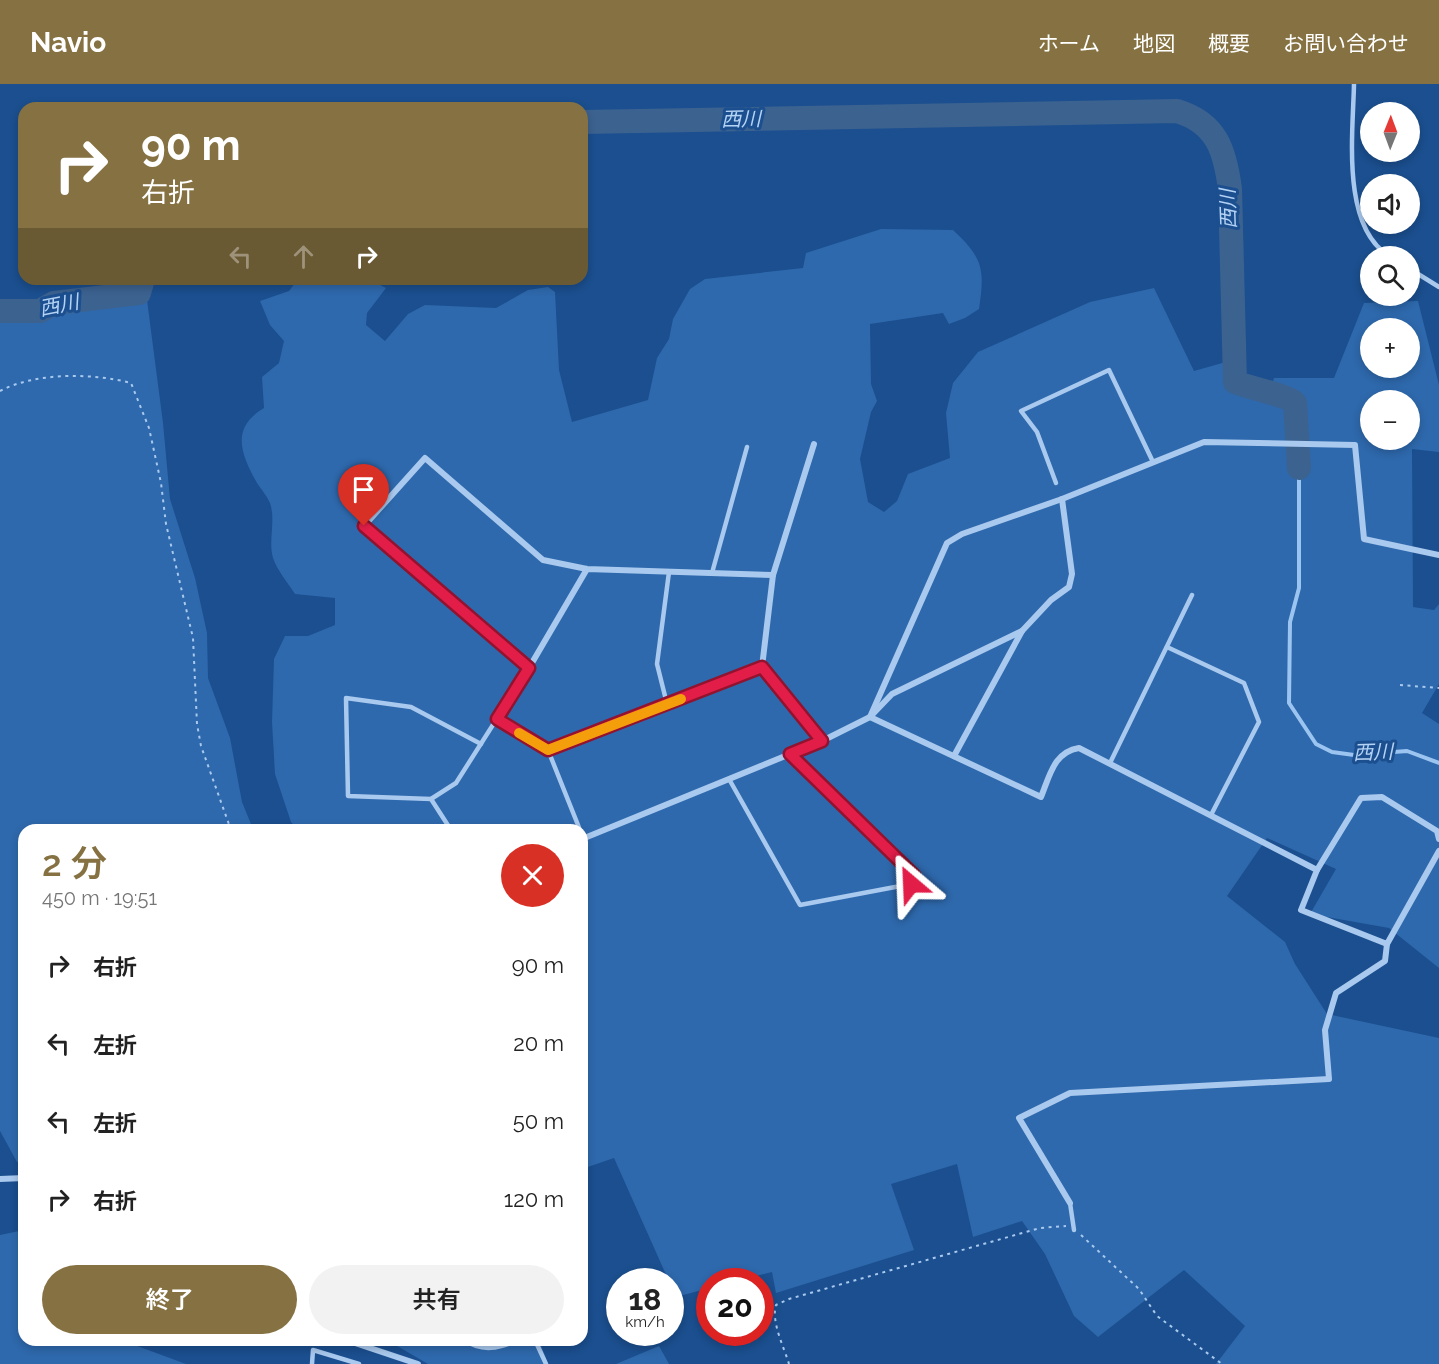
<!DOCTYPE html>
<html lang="ja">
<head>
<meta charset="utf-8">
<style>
  :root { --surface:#fff; --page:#f2f2f2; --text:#222; --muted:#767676; --accent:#857141 }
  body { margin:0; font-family:Raleway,"Noto Sans JP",sans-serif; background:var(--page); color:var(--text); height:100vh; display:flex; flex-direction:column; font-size:22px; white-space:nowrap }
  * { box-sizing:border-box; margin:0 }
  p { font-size:20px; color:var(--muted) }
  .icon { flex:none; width:33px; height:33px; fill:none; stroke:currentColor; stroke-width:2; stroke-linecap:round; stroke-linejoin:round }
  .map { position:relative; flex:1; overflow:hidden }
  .details { position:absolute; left:18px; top:740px; width:570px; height:522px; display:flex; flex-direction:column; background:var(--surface); border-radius:18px; box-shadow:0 3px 9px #0003 }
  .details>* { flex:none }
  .hud { position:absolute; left:18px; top:18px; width:570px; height:183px; border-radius:18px; box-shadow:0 3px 9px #0003; background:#857141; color:#fff; overflow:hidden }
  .needle { width:39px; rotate:1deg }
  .tools { position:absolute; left:1360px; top:18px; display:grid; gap:12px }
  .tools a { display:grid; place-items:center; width:60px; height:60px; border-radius:50%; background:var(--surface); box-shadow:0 3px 9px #0003; font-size:30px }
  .speed { position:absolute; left:606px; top:1184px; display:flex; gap:12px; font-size:30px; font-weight:700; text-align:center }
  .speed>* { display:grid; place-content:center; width:78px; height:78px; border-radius:50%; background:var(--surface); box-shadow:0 3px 9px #0003; line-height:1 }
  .speed small { font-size:15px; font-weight:400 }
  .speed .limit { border:9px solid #d22; background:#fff; color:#111 }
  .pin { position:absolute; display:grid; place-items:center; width:51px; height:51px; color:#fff; margin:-62px -26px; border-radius:50% 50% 50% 0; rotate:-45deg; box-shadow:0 0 6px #0007 }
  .pin .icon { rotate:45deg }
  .me { position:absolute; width:66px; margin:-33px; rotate:334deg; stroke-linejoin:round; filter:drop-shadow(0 0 4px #0008) }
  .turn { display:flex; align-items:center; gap:21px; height:126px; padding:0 24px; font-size:27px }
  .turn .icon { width:78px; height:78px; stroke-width:2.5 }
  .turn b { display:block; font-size:42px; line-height:51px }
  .lanes { display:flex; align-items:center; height:57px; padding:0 24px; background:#0003; justify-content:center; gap:30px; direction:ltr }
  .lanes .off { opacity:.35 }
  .round { display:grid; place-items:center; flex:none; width:63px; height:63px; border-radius:32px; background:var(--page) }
  .summary { display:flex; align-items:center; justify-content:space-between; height:102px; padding:0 24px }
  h1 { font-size:36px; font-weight:600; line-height:45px; color:var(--accent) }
  .primary-button { display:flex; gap:12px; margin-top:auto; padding:12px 24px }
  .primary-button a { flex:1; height:69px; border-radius:36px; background:var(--accent); color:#fff; font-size:24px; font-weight:600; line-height:69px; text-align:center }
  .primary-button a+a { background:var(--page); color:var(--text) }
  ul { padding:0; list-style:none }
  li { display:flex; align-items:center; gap:18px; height:78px; padding:0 24px }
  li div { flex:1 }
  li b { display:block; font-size:22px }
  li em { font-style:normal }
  header { display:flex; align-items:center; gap:36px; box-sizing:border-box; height:84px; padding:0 30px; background:var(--accent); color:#fff }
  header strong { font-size:28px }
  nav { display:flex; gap:33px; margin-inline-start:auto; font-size:21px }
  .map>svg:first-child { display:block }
  .green { fill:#2e69ad; fill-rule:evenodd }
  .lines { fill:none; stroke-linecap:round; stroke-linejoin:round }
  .stream { stroke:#9cc4f0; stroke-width:4 }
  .river { stroke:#3c6290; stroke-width:24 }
  .path { stroke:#a9c9ee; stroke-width:2; stroke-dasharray:3 4.5; stroke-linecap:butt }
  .lane { stroke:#a9c9ee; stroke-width:4.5 }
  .street { stroke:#a9c9ee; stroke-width:6 }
  .route-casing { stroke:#92132f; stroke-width:15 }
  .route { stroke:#e11d48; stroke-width:10 }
  .slow { stroke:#f59e0b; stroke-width:10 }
  .labels { text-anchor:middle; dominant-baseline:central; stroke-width:6; stroke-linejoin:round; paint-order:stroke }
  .water-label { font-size:20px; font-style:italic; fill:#b5d3f5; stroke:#1b4f8f }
</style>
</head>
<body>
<header>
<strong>Navio</strong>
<nav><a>ホーム</a><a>地図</a><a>概要</a><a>お問い合わせ</a></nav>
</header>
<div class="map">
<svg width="1439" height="1280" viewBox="0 0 1439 1280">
  <rect width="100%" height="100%" fill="#1b4f8f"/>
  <!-- green -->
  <g class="green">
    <path d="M881 145 953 146C983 174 985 185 979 225L965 234 949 240 943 229 870 240 871 300 877 317 871 328 860 375 868 418 884 428 897 417 908 390 950 374 946 329 953 299 978 268 1090 218 1154 204 1194 287 1240 274V296L1271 304 1274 294H1334L1364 219 1418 217 1439 301V368L1412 365 1413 523 1434 526 1439 520V600L1422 629 1439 640V884L1389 844 1310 830 1336 785 1267 754 1227 812 1285 858 1295 880 1327 930 1439 954V1280H1216L1245 1242 1184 1186 1098 1253 1074 1232 1045 1170 1022 1137 973 1153 957 1080 891 1100 914 1166 776 1209 772 1188 736 1197H710L709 1204 676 1213 614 1074 582 1085V746H298L291 738 275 690 272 638 274 575 285 552H308L335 541V514L295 510C288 499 277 486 273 474 268 457 276 436 270 419 267 412 261 405 257 399 241 370 230 344 264 324L262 293 279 279 284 257 270 241 260 217 289 207 298 195H368L386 204 367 229 366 241 385 257 408 230 425 221 496 224 528 206 548 203 555 208 559 286 572 338 648 316 657 274 669 255 673 235 690 205 705 195 803 184 806 169ZM1371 244H1410V284H1371ZM1371 316H1410V356H1371Z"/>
    <path d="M147 216 163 339 170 415 195 494 207 549 208 594 230 654 242 718 253 745 24 746V1078H17L0 1047V234Z"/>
    <path d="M24 1146V1256H121L186 1280H0V1151Z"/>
    <path d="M387 1256H539L548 1280H428Z"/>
    <path d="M659 1262 669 1280H616Z"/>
  </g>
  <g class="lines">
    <!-- stream -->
    <path class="stream" d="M1299 384V504L1290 538 1289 619 1316 660 1332 668 1354 671 1407 667 1439 679"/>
    <!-- river -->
    <g class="river">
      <path d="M582 38 1177 27C1217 39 1225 67 1230 105L1235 298C1249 304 1287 311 1295 319L1299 384"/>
      <path d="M0 227H40L54 219 139 209 143 195"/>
    </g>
    <!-- path -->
    <g class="path">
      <path d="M0 307C36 288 93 289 131 299L149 344 161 399 166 440 193 554 197 640 201 662 231 746"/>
      <path d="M1400 601 1439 604"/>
      <path d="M1081 1151 1139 1205 1157 1232 1222 1280"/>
      <path d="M789 1280C784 1263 771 1238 776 1221L789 1215 1040 1144 1066 1142"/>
    </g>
    <!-- lane -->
    <g class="lane">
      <path d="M1354 0C1353 50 1341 142 1389 172"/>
      <path d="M1410 185 1439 203"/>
      <path d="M1056 399 1037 348 1021 327 1109 286 1153 378"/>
      <path d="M712 489 747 363"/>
      <path d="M1167 563 1244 599 1259 638 1211 731"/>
      <path d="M667 620 657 580 669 488"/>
      <path d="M497 635 548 666 580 746"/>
      <path d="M548 666 762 583"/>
      <path d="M1110 679 1192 511"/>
      <path d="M729 695 800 821 911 800 914 791 791 670"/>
      <path d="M431 715 348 712 346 614 411 623 481 660"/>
      <path d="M451 746 431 715 456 699 529 584"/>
      <path d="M1070 1119 1074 1146"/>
      <path d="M464 1256C483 1269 499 1264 519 1256"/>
      <path d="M535 1256 546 1280"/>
      <path d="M312 1280 313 1266 359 1280"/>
    </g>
    <!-- street -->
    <g class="street">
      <path d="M814 360 773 491 762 583 822 657"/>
      <path d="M587 485 529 584 364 442 425 374 543 476 587 485 773 491"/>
      <path d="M870 633 947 459 962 450 1062 415 1204 358 1355 361 1364 455 1439 471"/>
      <path d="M870 633 1041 713C1050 691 1054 668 1079 664L1317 786"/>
      <path d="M954 672 1022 547"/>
      <path d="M582 755 822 657 870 633 892 610 1022 547 1051 516 1069 503 1072 490 1062 415"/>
      <path d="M1439 755 1437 747 1382 713 1361 714 1317 786 1301 826 1387 860 1439 767"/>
      <path d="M0 1095 24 1094"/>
      <path d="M1070 1119 1019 1034 1070 1009 1329 995 1325 946 1336 909 1385 877 1387 860"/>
      <path d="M346 1256 418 1280"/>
    </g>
  </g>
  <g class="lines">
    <defs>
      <path id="route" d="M364 442 529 584 497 635 548 666 762 583 822 657 790 670 914 791 911 800"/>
    </defs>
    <!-- route casing -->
    <use href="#route" class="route-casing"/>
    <!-- route -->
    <use href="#route" class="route"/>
    <!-- slow -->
    <path class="slow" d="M519 649 548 666 681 615"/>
  </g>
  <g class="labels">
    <!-- water labels -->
    <g class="water-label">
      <text transform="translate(741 35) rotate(-1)">西川</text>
      <text transform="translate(1228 125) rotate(-92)">西川</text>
      <text transform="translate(59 221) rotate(-11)">西川</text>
      <text transform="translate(1373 668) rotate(-2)">西川</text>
    </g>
  </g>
</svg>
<div class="tools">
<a><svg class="needle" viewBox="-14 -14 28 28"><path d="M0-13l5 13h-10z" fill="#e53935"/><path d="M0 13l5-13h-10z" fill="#767676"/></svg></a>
<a><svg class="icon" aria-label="sound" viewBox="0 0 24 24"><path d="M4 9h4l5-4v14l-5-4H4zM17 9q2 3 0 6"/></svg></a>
<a><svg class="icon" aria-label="search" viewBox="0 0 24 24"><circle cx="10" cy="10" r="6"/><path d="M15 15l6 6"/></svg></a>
<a>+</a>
<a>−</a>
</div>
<div class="speed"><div>18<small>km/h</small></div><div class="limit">20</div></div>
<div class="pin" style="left:364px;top:442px;background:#d93025"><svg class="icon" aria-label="arrive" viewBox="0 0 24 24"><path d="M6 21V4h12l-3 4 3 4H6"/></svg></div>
<svg class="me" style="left:911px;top:800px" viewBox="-20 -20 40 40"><path d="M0-17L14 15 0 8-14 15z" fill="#e11d48" stroke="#fff" stroke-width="4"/></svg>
<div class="hud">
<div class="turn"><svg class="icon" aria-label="right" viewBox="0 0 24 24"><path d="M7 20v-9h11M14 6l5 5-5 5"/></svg><div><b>90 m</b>右折</div></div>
<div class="lanes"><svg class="icon off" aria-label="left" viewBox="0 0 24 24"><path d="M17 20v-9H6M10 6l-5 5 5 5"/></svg><svg class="icon off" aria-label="ahead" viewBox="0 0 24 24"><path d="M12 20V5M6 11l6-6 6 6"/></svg><svg class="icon" aria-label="right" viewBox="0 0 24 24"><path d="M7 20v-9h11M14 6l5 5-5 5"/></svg></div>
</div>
<section class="details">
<div class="summary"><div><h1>2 分</h1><p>450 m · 19:51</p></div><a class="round" style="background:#d93025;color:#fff"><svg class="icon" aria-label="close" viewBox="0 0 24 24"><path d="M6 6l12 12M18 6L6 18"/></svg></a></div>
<ul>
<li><svg class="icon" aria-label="right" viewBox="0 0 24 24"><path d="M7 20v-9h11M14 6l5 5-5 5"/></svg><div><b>右折</b></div><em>90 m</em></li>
<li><svg class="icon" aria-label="left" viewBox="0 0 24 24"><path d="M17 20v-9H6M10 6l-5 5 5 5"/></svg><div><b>左折</b></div><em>20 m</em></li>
<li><svg class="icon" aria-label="left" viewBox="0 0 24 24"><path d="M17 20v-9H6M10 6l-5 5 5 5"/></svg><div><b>左折</b></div><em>50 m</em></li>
<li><svg class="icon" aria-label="right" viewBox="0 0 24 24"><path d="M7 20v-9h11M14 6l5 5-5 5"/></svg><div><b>右折</b></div><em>120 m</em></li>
</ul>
<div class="primary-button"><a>終了</a><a>共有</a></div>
</section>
</div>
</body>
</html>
